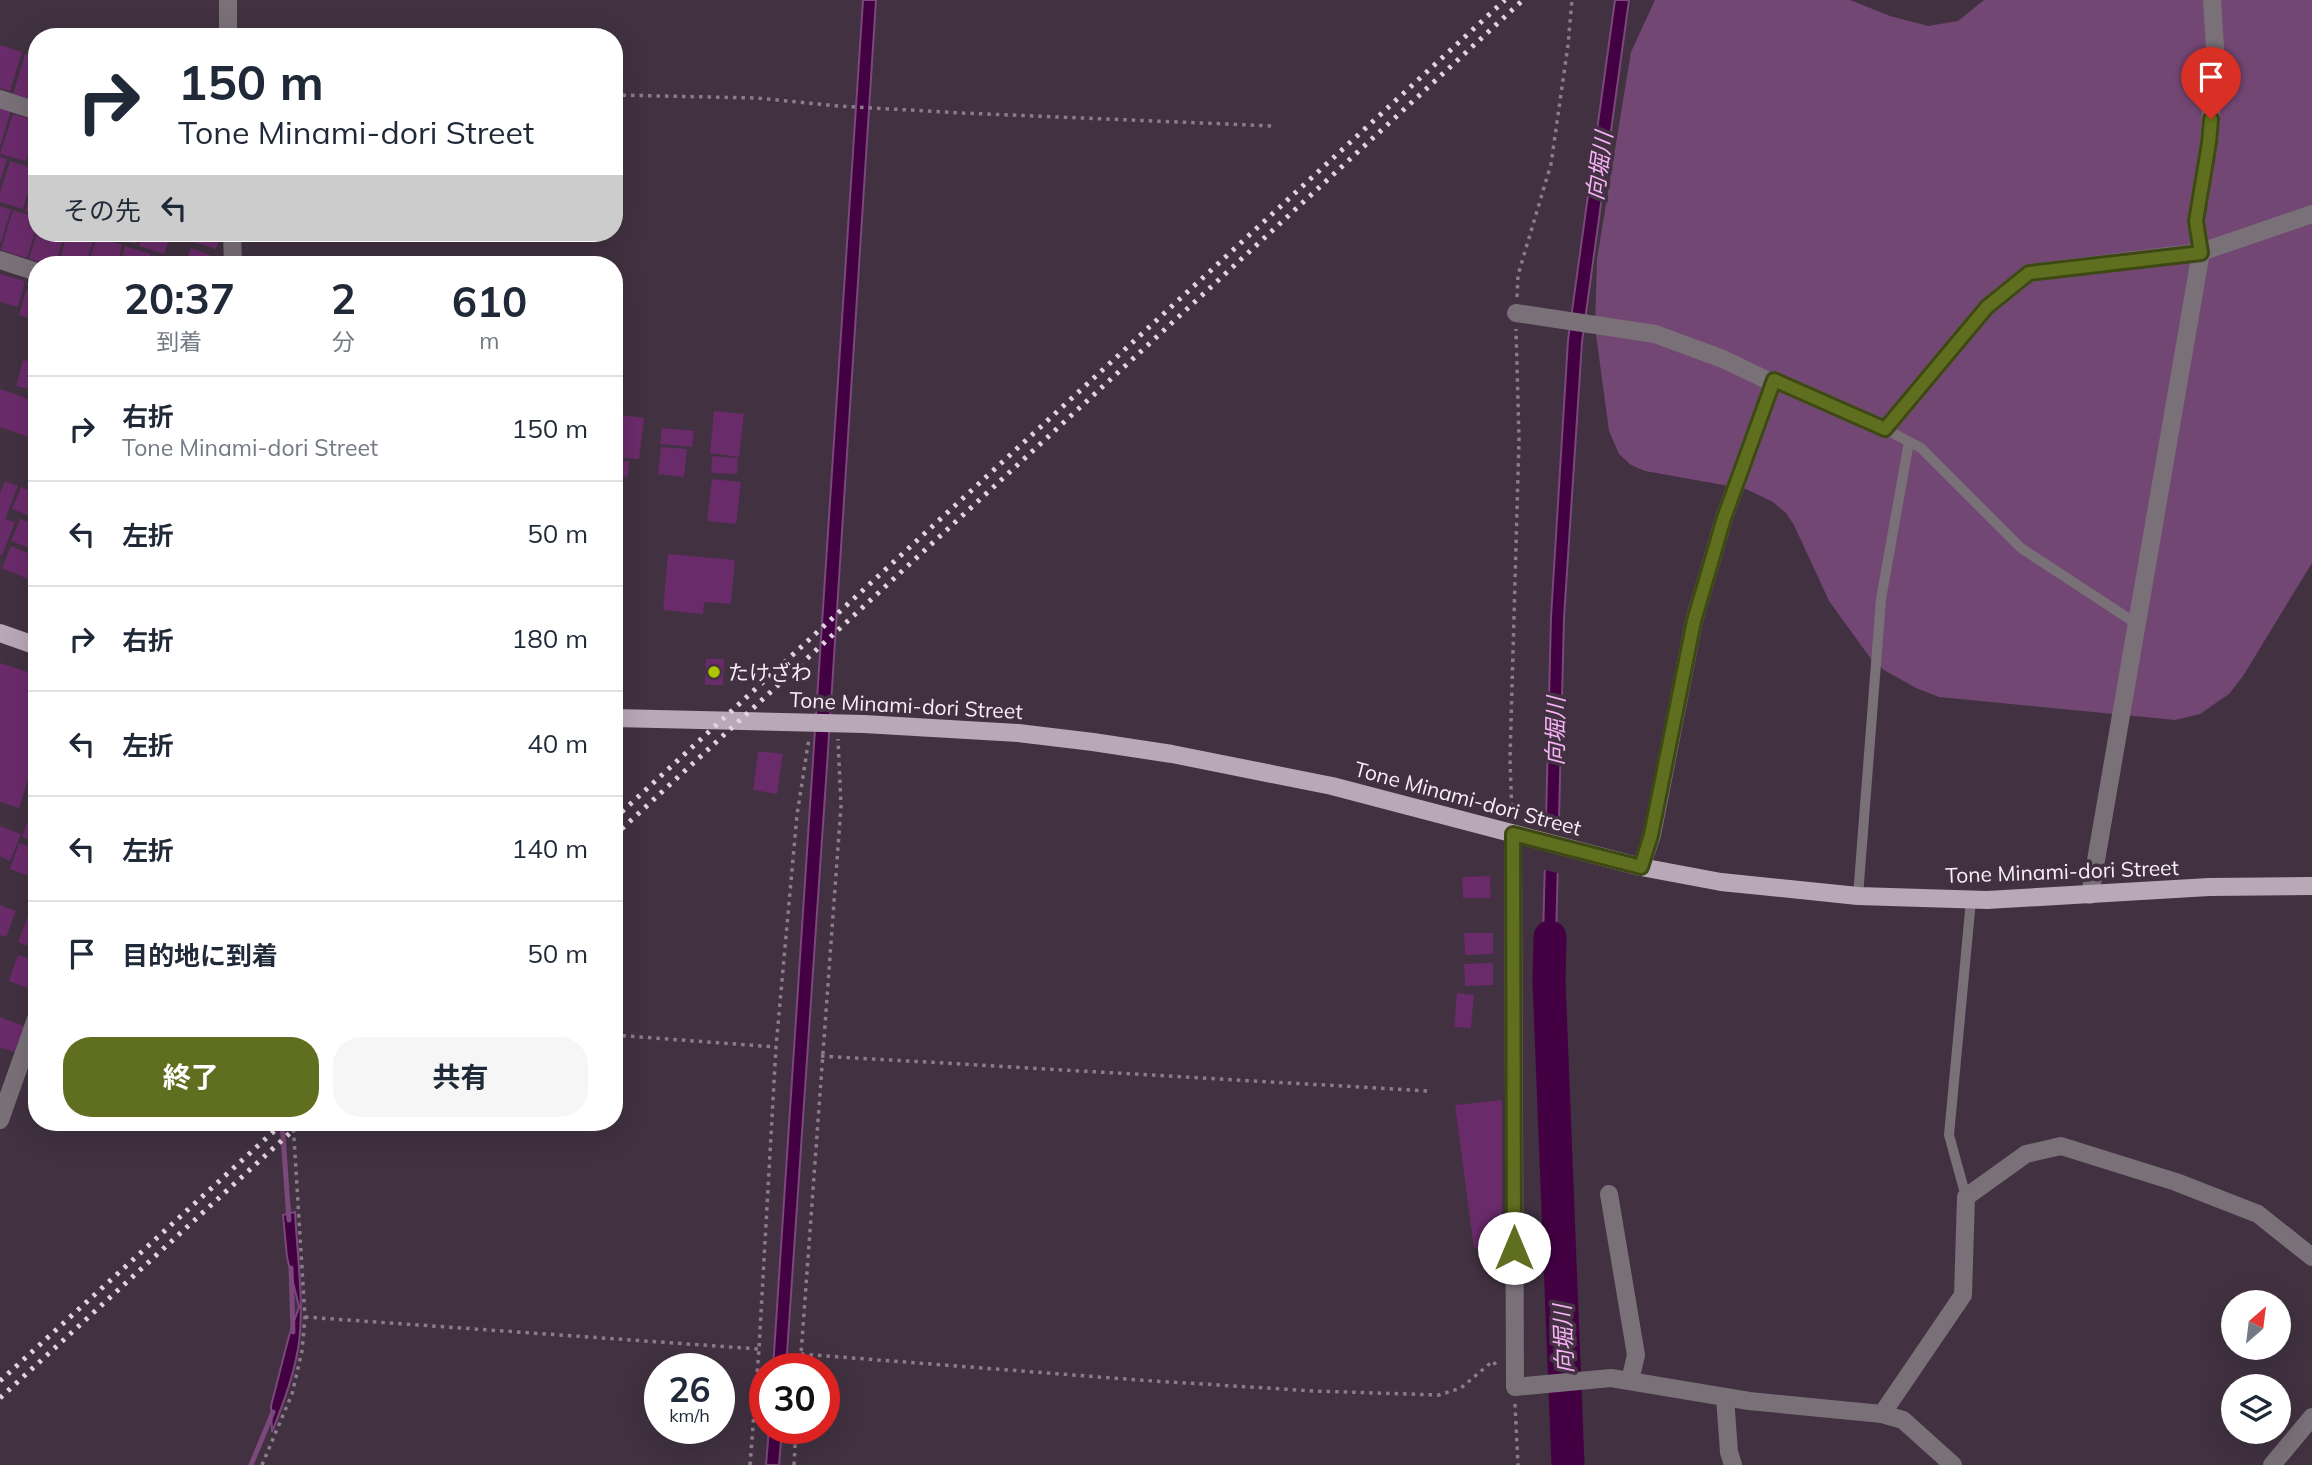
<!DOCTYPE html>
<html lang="ja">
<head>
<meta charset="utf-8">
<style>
  :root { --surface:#fff; --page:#f6f6f7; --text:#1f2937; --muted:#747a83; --line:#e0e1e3; --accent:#606f1f }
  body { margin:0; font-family:Mulish,"Noto Sans JP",sans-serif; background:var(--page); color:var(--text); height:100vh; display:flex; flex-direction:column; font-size:26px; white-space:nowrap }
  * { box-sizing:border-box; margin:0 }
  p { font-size:23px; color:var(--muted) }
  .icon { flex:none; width:38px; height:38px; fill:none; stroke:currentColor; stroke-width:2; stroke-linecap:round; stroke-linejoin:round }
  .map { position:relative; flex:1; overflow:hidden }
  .sheet { position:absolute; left:28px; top:256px; width:595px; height:875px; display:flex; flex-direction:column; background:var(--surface); border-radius:28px; box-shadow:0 7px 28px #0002 }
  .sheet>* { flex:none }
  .top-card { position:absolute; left:28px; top:28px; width:595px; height:214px; border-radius:28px; box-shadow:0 7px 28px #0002; background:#fff; color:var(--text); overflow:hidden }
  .needle { width:46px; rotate:28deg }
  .fabs { position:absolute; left:2221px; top:1290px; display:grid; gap:14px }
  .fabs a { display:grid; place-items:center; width:70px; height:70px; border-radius:50%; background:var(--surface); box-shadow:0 7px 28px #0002; font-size:35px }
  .speed { position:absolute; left:644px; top:1353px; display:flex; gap:14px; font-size:35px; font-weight:700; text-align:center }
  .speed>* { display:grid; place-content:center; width:91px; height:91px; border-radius:50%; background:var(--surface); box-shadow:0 7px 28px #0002; line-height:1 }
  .speed small { font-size:18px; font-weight:400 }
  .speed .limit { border:10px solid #d22; background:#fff; color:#111 }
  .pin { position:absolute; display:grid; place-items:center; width:60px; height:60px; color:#fff; margin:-72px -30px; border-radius:50% 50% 50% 0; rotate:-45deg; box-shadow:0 0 7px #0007 }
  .pin .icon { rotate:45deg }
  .me { position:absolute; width:77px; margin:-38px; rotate:0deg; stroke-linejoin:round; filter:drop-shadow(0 0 5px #0008) }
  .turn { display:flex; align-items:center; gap:24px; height:147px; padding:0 35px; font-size:32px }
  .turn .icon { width:91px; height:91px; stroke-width:2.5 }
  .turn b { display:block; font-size:49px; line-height:60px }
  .then { display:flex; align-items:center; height:66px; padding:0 35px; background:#0003; gap:14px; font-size:26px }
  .eta { display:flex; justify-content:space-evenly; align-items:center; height:119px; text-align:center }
  .eta b { font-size:42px; font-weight:700; line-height:49px }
  .action { display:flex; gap:14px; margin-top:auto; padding:14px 35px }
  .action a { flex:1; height:80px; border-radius:28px; background:var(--accent); color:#fff; font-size:28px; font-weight:700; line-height:80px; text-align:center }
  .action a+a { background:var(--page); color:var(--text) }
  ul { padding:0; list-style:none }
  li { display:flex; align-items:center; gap:21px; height:105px; padding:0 35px; border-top:2px solid var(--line) }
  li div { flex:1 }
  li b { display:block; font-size:26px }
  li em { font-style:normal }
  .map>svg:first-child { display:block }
  .green { fill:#734773 }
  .water { fill:#430144; stroke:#7a487a; stroke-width:2 }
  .pier { fill:#413141 }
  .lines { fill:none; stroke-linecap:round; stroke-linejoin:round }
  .stream { stroke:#7a487a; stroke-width:5 }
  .river { stroke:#430144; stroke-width:33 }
  .building { fill:#6a2b6a }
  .path { stroke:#8a7c8a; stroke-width:3.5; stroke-dasharray:3.5 5; stroke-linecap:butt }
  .lane { stroke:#797078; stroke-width:10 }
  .street { stroke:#797078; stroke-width:18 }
  .primary { stroke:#b9a8b8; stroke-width:18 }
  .rail { stroke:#e0d4df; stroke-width:5; stroke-dasharray:3.5 7; stroke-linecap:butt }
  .route-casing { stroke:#3e4814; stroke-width:18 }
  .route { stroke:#606f1f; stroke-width:12 }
  .poi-dot { fill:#b0c501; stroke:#413141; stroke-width:2.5 }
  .labels { text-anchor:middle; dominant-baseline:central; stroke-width:7; stroke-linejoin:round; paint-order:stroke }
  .poi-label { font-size:21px; fill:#faeff9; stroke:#413141; text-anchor:start }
  .street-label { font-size:21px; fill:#faeff9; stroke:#413141 }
  .water-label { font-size:23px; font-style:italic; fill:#f8b1f7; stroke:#413141 }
</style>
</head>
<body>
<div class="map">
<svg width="2312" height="1465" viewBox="0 0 2312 1465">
  <rect width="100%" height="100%" fill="#413141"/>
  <!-- green -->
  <path class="green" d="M1655 0H1850L1890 16 1928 26 1958 21 1984 0H2312V563L2243 676 2229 694 2200 714 2175 720 1939 697 1916 688 1884 670 1871 659 1829 601 1794 525 1786 513 1773 502 1746 489 1645 471 1631 465 1619 454 1609 431 1595 327 1597 259 1631 52Z"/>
  <!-- water -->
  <g class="water">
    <path d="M863 0H876L828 751 786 1368H773Z"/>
    <path d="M1615 0H1629L1582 342 1564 618 1555 980H1542L1551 617 1568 340Z"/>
    <path d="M295 1212C297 1253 305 1309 298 1349 293 1378 283 1404 272 1432L271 1406 289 1336 299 1307 287 1257 283 1215Z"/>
    <path d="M769 1428H782L779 1465H766Z"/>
  </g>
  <!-- pier -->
  <path class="pier" d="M1542 816 1563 822 1561 874 1541 869Z"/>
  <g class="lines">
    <!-- stream -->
    <g class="stream">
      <path d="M282 1122 289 1220"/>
      <path d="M291 1268 293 1332"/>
      <path d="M251 1465 273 1412"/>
    </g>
    <!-- river -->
    <path class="river" d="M1550 937 1549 981 1568 1465"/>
  </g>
  <!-- building -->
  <g class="building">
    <path d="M0 45 22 52 10 91 0 88Z"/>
    <path d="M25 54 37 57V101L13 94Z"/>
    <path d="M0 107 11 110 1 144 0 143Z"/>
    <path d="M13 114 37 121 26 161 0 154Z"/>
    <path d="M36 140H37V165L29 162Z"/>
    <path d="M0 157 7 159 1 179H0Z"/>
    <path d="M10 161 35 169 23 209 0 202V193Z"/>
    <path d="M36 176H37V215L25 211Z"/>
    <path d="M0 206 11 210 1 242H0Z"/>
    <path d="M13 210 37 218V226L27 258 1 250Z"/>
    <path d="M37 233H65L55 264H47L29 259Z"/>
    <path d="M68 233 95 235 86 264H58Z"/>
    <path d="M111 233H139L136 244 110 236Z"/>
    <path d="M143 233H171L164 254 139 246Z"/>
    <path d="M193 233H221L216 249 191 241Z"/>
    <path d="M97 237 122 245 117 264H88Z"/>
    <path d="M125 246 151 254 148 264H120Z"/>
    <path d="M191 248 218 258 215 264H185Z"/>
    <path d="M154 255 181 264H151Z"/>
    <path d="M0 274 25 281 18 307 0 302Z"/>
    <path d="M26 290 37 292V320L19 315Z"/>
    <path d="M23 360 37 363V391L16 386Z"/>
    <path d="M0 389 37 402V440L0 427Z"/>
    <path d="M714 411 744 414 739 457 710 453Z"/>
    <path d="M614 414 644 418 639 459 614 457Z"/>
    <path d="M662 428 694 431 692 447 660 444Z"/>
    <path d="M661 447 687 449 684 477 658 474Z"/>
    <path d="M712 456 738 458 737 474 711 473Z"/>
    <path d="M614 460 629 461 628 477 614 475Z"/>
    <path d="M712 479 741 482 736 524 707 521Z"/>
    <path d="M5 481 18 486 5 519 15 522 2 555 0 554V494Z"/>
    <path d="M21 487 37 494V519L12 509Z"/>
    <path d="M614 500 622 501 621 516H614Z"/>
    <path d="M20 519 37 525V551L11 541Z"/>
    <path d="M11 546 37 557 28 579 2 568Z"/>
    <path d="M668 554 735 560 731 604 704 602 703 614 663 610Z"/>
    <path d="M706 659H724L723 685H705Z"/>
    <path d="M0 663 37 675V751L19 808 0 802Z"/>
    <path d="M758 751 783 754 777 794 753 790Z"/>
    <path d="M32 810 37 812V842L22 837Z"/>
    <path d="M0 826 21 834 10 861 0 856Z"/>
    <path d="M19 843 37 849 36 879 10 869Z"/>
    <path d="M1490 876 1491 898H1463L1462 877Z"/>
    <path d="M0 905 16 911 6 937 0 935Z"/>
    <path d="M28 916 37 919V949L18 942Z"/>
    <path d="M1464 933H1493V954L1465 955Z"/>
    <path d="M18 955 37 962 35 991 9 981Z"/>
    <path d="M1493 963V985L1465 986 1464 964Z"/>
    <path d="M1457 993 1474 995 1471 1028 1454 1027Z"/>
    <path d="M0 1017 24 1026 14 1052 0 1047Z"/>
    <path d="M1502 1100V1246L1474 1248 1455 1105Z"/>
  </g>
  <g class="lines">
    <!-- path -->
    <g class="path">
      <path d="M614 95 757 98 838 106 962 113 1274 126"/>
      <path d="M1517 297 1518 275 1551 164 1568 45 1572 0"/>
      <path d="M1512 815 1510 759 1519 439 1516 329"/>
      <path d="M614 1035 776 1047"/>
      <path d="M821 1056 1428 1091"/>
      <path d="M305 1317 759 1349"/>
      <path d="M801 1354 1138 1380 1314 1391 1439 1395 1461 1388 1493 1361 1498 1368"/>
      <path d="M800 1368 841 806 838 739"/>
      <path d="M1515 1404 1518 1465"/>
      <path d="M262 1465 292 1394 302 1351 305 1317 293 1122"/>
      <path d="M750 1465 759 1349 776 1047 797 815 809 738"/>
      <path d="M794 1465 796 1428"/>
    </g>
    <!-- lane -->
    <g class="lane">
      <path d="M1885 429 1921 448 2021 548 2137 624"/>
      <path d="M1858 896 1881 599 1909 442"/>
      <path d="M1966 1197 1949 1135 1971 900"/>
    </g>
    <!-- street -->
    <g class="street">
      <path d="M228 37V0"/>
      <path d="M0 99 37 111"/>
      <path d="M232 233 233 264"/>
      <path d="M0 260 37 272"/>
      <path d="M1516 313 1655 334 1723 359 1773 383 1774 380 1885 429 1987 307 2029 273 2201 252 2312 214"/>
      <path d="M1513 834 1515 1387 1611 1378 1749 1401 1882 1414 1903 1420 1953 1465"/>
      <path d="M1641 867 1652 835 1694 621 1724 518 1773 383"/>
      <path d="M2090 895 2201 252 2196 221 2209 143 2215 47 2212 0"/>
      <path d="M0 1120 37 1016"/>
      <path d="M1609 1194 1636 1355 1630 1381"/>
      <path d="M1725 1397 1729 1452 1733 1465"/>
      <path d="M1882 1414 1963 1295 1966 1197 2026 1154 2061 1146 2176 1182 2258 1214 2312 1257"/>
      <path d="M2272 1465 2312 1417"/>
    </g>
    <!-- primary -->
    <g class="primary">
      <path d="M0 633 37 646"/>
      <path d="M614 718 864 724 1018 733 1093 742 1172 754 1332 786 1641 867 1721 882 1858 896 1987 900 2209 887 2312 886"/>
    </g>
    <!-- rail -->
    <g class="rail">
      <path d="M614 819 1505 0"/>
      <path d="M614 836 1523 0"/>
      <path d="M0 1381 284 1122"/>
      <path d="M0 1398 302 1122"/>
    </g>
  </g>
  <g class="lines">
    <defs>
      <path id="route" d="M1514 1248 1513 834 1641 867 1651 835 1694 621 1724 518 1774 380 1885 429 1987 307 2029 273 2201 253 2196 221 2209 143 2211 119"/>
    </defs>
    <!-- route casing -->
    <use href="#route" class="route-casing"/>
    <!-- route -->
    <use href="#route" class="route"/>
  </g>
  <!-- markers -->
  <circle class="poi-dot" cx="714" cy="672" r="7"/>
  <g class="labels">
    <!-- poi labels -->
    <g class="poi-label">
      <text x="728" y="672">たけざわ</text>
    </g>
    <!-- street labels -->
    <g class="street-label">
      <text transform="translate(906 705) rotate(3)">Tone Minami-dori Street</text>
      <text transform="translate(1468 798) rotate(15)">Tone Minami-dori Street</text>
      <text transform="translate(2062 871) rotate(-2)">Tone Minami-dori Street</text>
    </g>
    <!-- water labels -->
    <g class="water-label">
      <text transform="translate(1599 166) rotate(-82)">向堀川</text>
      <text transform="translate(1555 731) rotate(-89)">向堀川</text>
      <text transform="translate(1563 1339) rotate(-92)">向堀川</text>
    </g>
  </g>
</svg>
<div class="fabs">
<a><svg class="needle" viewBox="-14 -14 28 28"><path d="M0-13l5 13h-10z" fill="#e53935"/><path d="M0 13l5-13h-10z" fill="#747a83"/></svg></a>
<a><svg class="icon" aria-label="layers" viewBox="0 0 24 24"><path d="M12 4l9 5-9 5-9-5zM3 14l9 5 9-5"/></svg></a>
</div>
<div class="speed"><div>26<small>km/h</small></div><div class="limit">30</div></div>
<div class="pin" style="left:2211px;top:119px;background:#d93025"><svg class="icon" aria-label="arrive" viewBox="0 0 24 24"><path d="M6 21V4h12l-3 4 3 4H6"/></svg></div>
<svg class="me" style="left:1514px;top:1248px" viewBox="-20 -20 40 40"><circle r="19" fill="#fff"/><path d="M0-13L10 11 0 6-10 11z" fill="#606f1f"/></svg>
<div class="top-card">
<div class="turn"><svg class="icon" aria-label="right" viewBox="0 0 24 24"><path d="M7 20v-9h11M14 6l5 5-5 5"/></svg><div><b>150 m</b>Tone Minami-dori Street</div></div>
<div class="then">その先<svg class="icon" aria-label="left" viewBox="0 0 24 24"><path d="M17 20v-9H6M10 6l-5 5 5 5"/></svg></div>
</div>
<section class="sheet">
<div class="eta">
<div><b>20:37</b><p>到着</p></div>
<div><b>2</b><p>分</p></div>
<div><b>610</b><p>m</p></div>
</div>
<ul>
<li><svg class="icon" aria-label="right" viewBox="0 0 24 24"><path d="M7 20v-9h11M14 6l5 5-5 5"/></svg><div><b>右折</b><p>Tone Minami-dori Street</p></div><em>150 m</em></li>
<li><svg class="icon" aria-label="left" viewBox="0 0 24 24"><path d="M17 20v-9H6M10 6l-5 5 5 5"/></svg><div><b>左折</b></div><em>50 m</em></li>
<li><svg class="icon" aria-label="right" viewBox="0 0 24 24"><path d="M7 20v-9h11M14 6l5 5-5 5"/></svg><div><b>右折</b></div><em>180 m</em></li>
<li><svg class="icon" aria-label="left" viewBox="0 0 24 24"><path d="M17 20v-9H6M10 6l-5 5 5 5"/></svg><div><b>左折</b></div><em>40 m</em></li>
<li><svg class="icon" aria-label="left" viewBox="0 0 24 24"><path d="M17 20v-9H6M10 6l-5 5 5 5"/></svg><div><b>左折</b></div><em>140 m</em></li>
<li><svg class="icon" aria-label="arrive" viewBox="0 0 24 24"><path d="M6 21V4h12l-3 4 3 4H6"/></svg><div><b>目的地に到着</b></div><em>50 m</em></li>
</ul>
<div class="action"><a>終了</a><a>共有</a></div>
</section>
</div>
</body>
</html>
